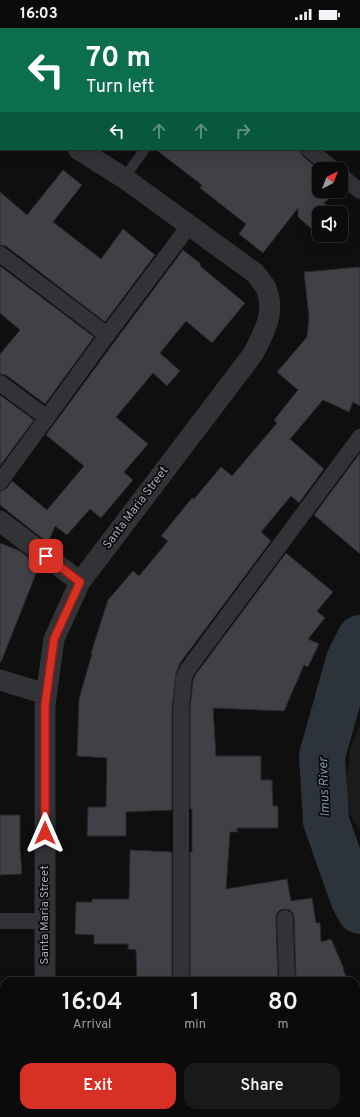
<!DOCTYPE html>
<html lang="en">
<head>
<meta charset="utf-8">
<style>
  :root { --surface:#0b0b0c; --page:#19191a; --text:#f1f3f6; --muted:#9a9b9d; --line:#2b2b2d; --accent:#d93025 }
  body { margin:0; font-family:Overpass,sans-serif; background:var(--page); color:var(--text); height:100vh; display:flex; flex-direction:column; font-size:15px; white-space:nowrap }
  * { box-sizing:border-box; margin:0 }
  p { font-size:13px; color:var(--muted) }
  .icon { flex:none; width:22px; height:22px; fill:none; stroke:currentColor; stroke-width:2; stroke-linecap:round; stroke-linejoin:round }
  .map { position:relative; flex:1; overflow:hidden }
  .drawer { position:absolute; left:0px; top:949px; width:360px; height:140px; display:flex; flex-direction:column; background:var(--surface); border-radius:12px 12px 0 0; box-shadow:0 4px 16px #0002,0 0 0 1px var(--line) }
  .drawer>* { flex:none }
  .hud { position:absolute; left:0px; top:0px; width:360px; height:122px; box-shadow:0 4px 16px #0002,0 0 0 1px var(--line); background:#0b6e4f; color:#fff; overflow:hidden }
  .needle { width:26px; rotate:42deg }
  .buttons { position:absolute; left:312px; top:134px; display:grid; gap:8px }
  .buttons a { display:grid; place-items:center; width:36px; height:36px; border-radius:8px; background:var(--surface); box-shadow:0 4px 16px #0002,0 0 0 1px var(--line); font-size:20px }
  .pin { position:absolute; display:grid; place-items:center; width:34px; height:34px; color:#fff; margin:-17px; border-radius:8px; box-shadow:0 2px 6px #0006 }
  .me { position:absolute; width:44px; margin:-22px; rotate:0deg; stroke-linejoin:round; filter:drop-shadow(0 0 3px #0008) }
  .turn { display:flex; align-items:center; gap:14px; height:84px; padding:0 20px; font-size:18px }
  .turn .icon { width:52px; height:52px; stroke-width:2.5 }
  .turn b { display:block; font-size:28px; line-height:34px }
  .lanes { display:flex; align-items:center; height:38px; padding:0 20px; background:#0003; justify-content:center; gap:20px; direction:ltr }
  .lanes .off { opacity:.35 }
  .eta { display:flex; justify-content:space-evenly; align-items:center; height:68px; text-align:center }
  .eta b { font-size:24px; font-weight:600; line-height:28px }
  .button { display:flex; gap:8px; margin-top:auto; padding:8px 20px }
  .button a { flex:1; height:46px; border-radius:12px; background:var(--accent); color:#fff; font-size:16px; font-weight:600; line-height:46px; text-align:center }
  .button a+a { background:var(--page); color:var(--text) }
  .status { display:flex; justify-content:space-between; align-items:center; height:28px; padding:0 20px; background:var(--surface); direction:ltr }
  .status svg { height:11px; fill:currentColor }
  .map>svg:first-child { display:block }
  .built { fill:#1b1b1d }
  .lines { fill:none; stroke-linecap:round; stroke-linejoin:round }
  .river { stroke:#2c333a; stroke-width:46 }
  .building { fill:#404146; stroke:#29292c }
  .service { stroke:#323337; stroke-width:10 }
  .pedestrian { stroke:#323337; stroke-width:16 }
  .minor { stroke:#323337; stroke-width:21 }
  .route-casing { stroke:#8d1f18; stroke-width:10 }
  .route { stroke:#d93025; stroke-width:7 }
  .labels { text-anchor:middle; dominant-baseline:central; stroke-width:3.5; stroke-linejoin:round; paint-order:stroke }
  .street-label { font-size:12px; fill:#a1a5b0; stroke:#0a0a0b }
  .water-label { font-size:13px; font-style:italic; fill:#7991aa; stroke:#0a0a0b }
</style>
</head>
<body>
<div class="status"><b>16:03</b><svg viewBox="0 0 49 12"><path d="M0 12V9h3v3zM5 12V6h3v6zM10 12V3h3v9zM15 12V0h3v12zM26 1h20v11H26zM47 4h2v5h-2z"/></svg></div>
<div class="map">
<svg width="360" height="1089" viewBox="0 0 360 1089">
  <rect width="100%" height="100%" fill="#0f0f10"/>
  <!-- built -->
  <path class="built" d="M360 697V803L344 777 350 721Z"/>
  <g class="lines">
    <!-- river -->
    <path class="river" d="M360 610 349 632 322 728 326 793 353 870 360 883"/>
  </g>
  <!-- building -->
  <g class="building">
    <path d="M155 121H298L300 123 303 128 319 142V163H334L336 164 324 175 333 183 332 185H319V198L314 203 298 189V180L263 225 239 206 246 196 200 160 202 157Z"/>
    <path d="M63 142 82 157 53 194 101 231 123 201 155 227 105 294 6 218 0 217V164L27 187Z"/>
    <path d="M183 222 201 236 200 238 245 275 212 315 186 293 160 325 180 343 167 358 153 345 116 389 148 416 124 444 133 452 101 490 90 481 67 507 55 498 48 515 0 477V463L4 462 7 460 12 453 47 482 84 438 46 407 115 313Z"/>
    <path d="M0 238 94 309 45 376 6 347 0 346V326L20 302 0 285Z"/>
    <path d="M360 239V378L353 374 349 384 323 372 290 411 324 441 299 475 291 468 261 504 271 513 180 635 176 645 172 680V782L126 784V808H87L88 779H106L107 730 77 728 79 671 92 626 91 625 108 572 133 543 139 548 168 513 161 508 192 470 194 471 221 439 232 448 277 395 274 392 298 362 277 344 307 309 309 289 304 244Z"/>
    <path d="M0 367 34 392 0 438Z"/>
    <path d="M360 425V526L314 487Z"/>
    <path d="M0 515 20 523 39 538 1 634H0Z"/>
    <path d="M286 525 333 564 317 583 325 590 308 611 319 616 308 639 304 637 284 683 213 680 216 728H261V752H272L273 778H278V800H237V804H230L226 861 287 851 291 873 312 870 316 895H320L321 914 331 911 344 941H343L348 953H296L294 890 293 885 290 882 285 881 280 882 277 885 276 890 278 953H190V824H192V781H190V680L193 652 196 646Z"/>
    <path d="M0 787H20V820L22 846 0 847Z"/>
    <path d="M130 822 172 824V953H137L136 922 128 921V916H94V907L75 906 76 874H92V871H129Z"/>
  </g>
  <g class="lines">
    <!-- service -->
    <g class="service">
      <path d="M266 1 268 0"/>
      <path d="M359 78H360"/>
      <path d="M124 150 145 121"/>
    </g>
    <!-- pedestrian -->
    <g class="pedestrian">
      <path d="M139 0 141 1"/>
      <path d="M309 121 333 141"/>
      <path d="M341 148 360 163"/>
      <path d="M0 226 107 307"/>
      <path d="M0 355 47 390"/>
      <path d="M0 454 107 307 189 198"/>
      <path d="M285 890 287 953"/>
      <path d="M0 893H45"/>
      <path d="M181 953V680L184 649 188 641 360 409"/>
      <path d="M211 1085 219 1089"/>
      <path d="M135 1089 138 1085"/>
      <path d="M268 1089 269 1085"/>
    </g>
    <!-- minor -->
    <g class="minor">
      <path d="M0 71H1"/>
      <path d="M0 493 80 554"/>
      <path d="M0 652 46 666"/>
      <path d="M45 953V677L54 611 80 554 253 326C264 305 276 284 266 260 263 255 258 249 255 245L124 150 78 121"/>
      <path d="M0 1023H4"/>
    </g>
  </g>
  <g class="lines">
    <defs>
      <path id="route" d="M45 805V677L54 611 80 554 46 528"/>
    </defs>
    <!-- route casing -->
    <use href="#route" class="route-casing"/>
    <!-- route -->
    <use href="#route" class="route"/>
  </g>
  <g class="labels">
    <!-- street labels -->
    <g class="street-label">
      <text transform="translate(136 480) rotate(-53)">Santa Maria Street</text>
      <text transform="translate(45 887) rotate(-90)">Santa Maria Street</text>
    </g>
    <!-- water labels -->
    <g class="water-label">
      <text transform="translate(325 759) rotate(-92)">Imus River</text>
    </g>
  </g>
</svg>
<div class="buttons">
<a><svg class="needle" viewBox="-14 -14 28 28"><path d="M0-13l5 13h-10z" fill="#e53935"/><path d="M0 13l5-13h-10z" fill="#9a9b9d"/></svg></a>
<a><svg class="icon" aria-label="sound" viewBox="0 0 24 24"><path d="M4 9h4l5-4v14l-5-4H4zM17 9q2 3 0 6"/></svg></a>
</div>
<div class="pin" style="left:46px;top:528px;background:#d93025"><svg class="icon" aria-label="arrive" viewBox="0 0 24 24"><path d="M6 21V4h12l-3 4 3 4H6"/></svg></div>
<svg class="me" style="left:45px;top:805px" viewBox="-20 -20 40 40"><path d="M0-17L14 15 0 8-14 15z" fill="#d93025" stroke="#fff" stroke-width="4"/></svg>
<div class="hud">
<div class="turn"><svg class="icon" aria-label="left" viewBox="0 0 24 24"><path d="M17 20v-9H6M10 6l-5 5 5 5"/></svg><div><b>70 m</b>Turn left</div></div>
<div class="lanes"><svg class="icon" aria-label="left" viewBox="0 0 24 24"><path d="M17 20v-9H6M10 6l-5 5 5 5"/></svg><svg class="icon off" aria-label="ahead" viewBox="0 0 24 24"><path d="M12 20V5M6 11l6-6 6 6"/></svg><svg class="icon off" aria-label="ahead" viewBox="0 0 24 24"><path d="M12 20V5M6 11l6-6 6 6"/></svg><svg class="icon off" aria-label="right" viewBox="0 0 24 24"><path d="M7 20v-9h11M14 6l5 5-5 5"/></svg></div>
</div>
<section class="drawer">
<div class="eta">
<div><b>16:04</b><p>Arrival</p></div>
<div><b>1</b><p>min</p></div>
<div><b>80</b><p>m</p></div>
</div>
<div class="button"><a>Exit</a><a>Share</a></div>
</section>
</div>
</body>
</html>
